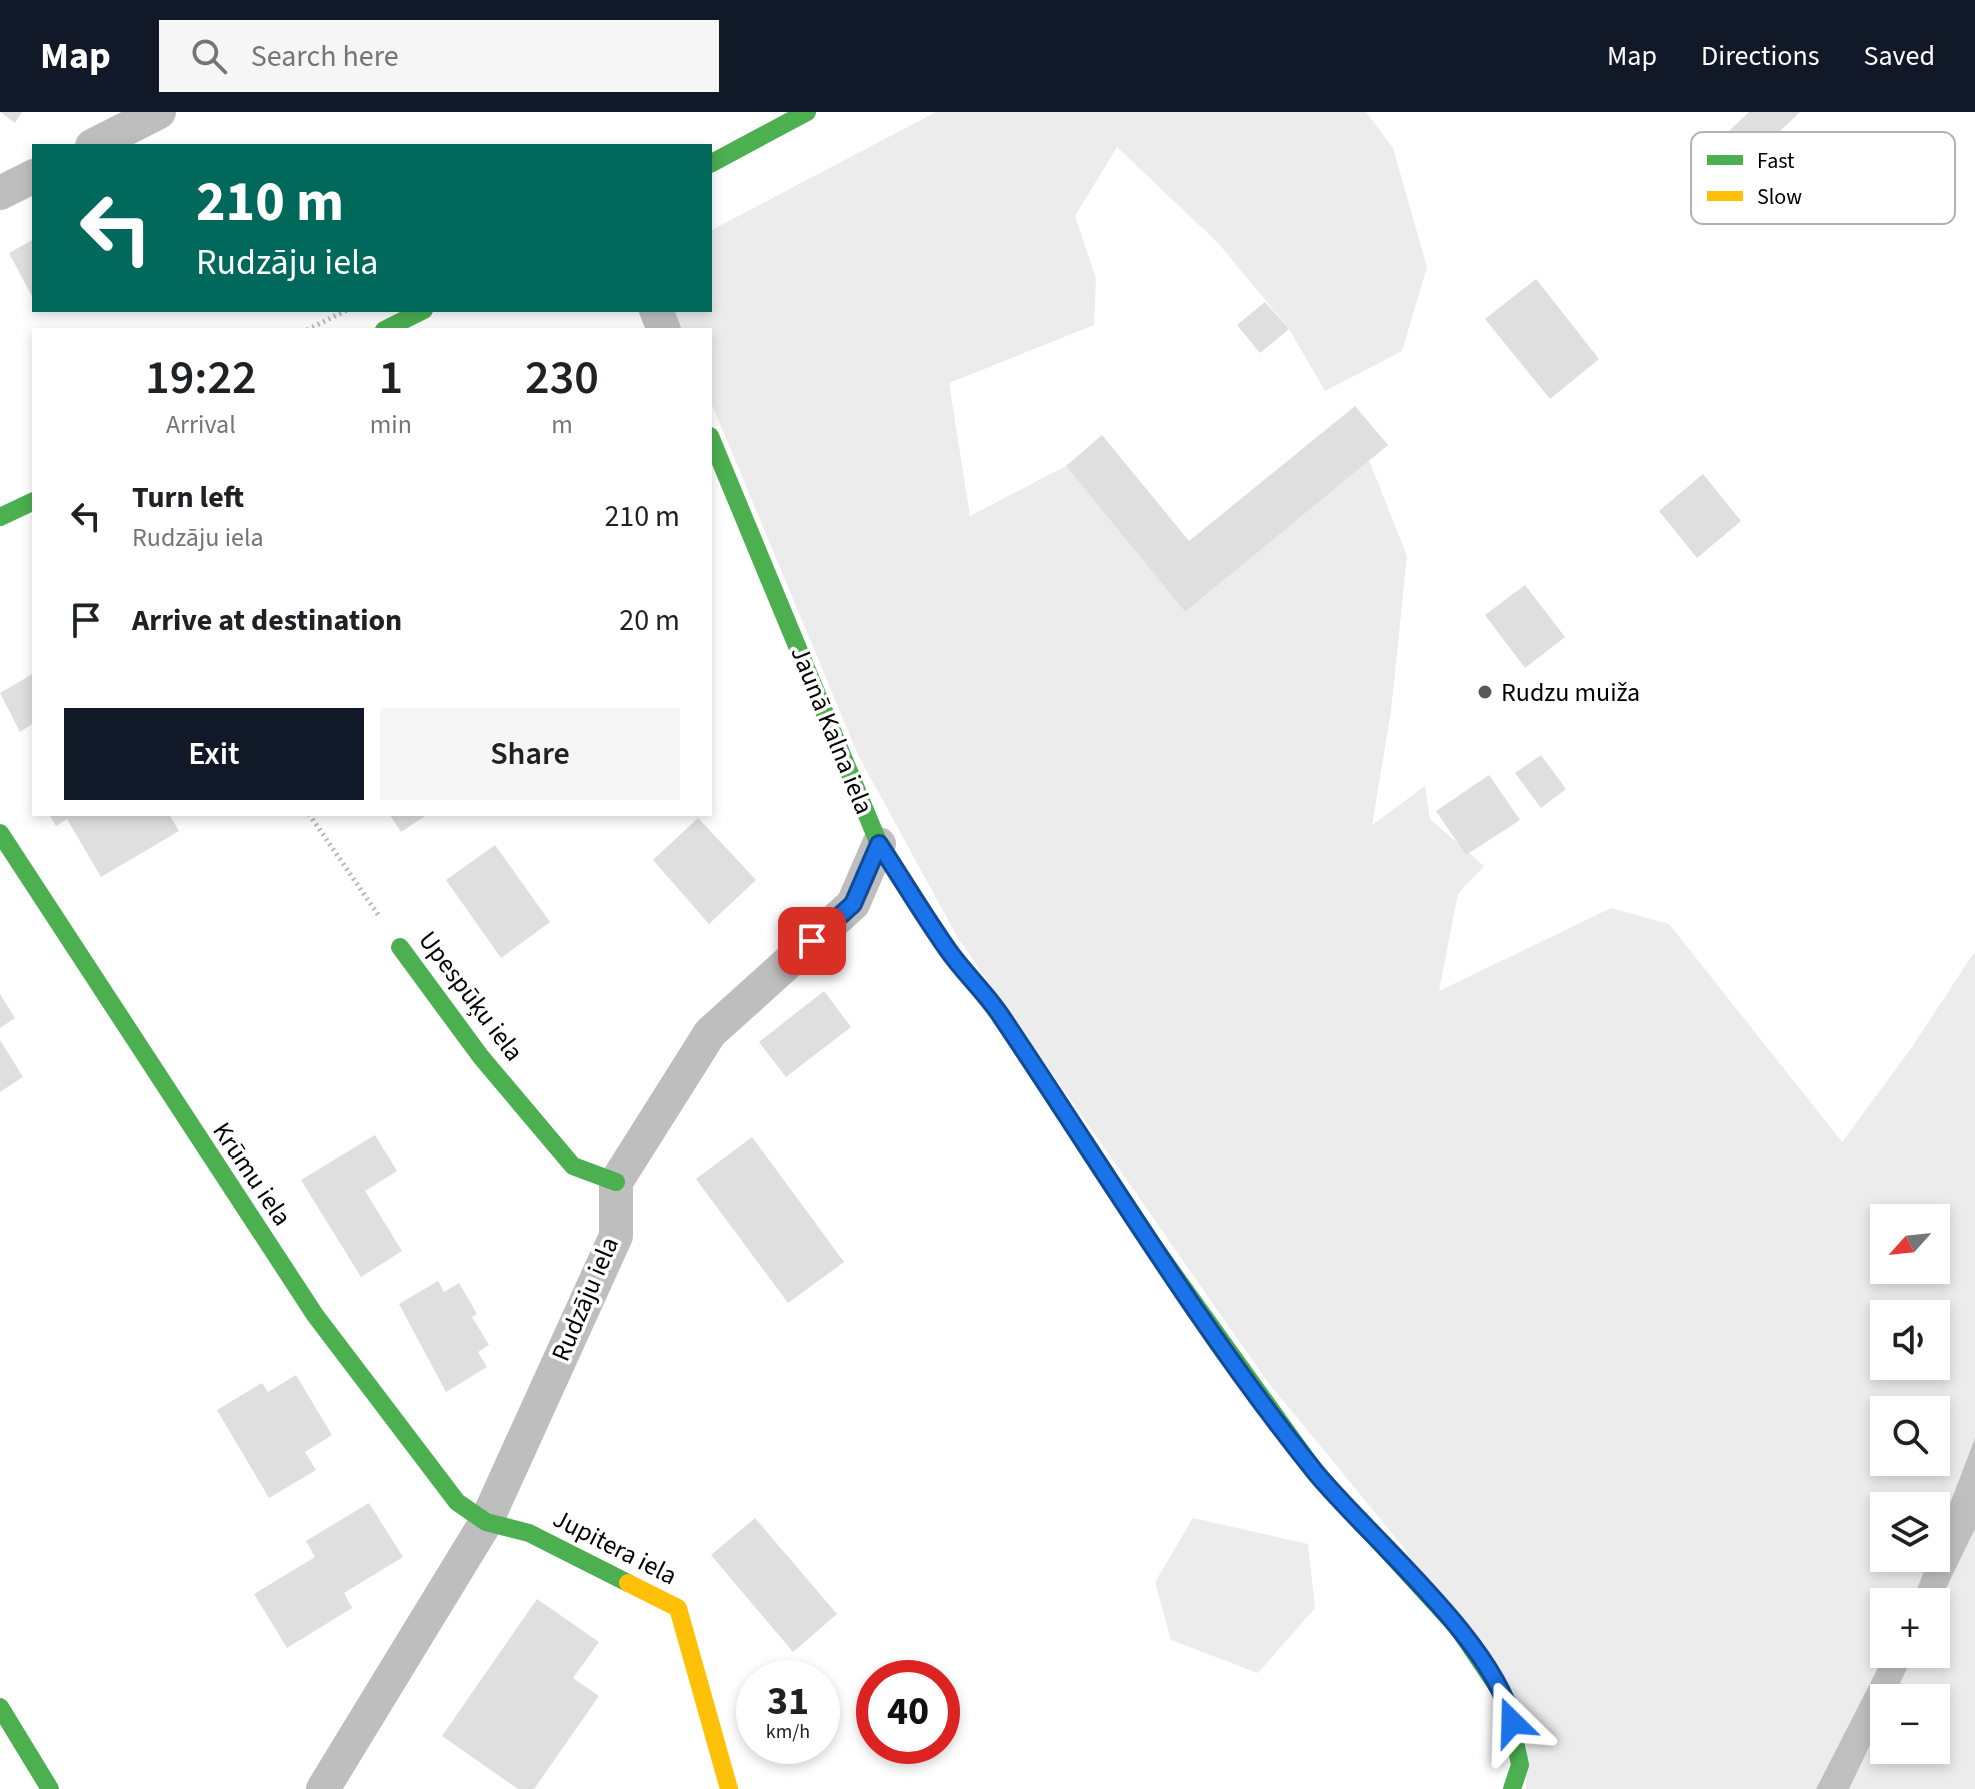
<!DOCTYPE html>
<html lang="en">
<head>
<meta charset="utf-8">
<style>
  :root { --surface:#fff; --page:#f6f6f6; --text:#202124; --muted:#757577; --accent:#111827 }
  body { margin:0; font-family:"Source Sans 3",sans-serif; background:var(--page); color:var(--text); height:100vh; display:flex; flex-direction:column; font-size:30px; white-space:nowrap }
  * { box-sizing:border-box; margin:0 }
  p { font-size:26px; color:var(--muted) }
  .icon { flex:none; width:44px; height:44px; fill:none; stroke:currentColor; stroke-width:2; stroke-linecap:round; stroke-linejoin:round }
  .map { position:relative; flex:1; overflow:hidden }
  .panel { position:absolute; left:32px; top:216px; width:680px; height:488px; display:flex; flex-direction:column; background:var(--surface); border-radius:0px; box-shadow:0 4px 12px #0003 }
  .panel>* { flex:none }
  .hud { position:absolute; left:32px; top:32px; width:680px; height:168px; border-radius:0px; box-shadow:0 4px 12px #0003; background:#00695c; color:#fff; overflow:hidden }
  .needle { width:52px; rotate:243deg }
  .buttons { position:absolute; left:1870px; top:1092px; display:grid; gap:16px }
  .buttons a { display:grid; place-items:center; width:80px; height:80px; border-radius:0px; background:var(--surface); box-shadow:0 4px 12px #0003; font-size:40px }
  .speed { position:absolute; left:736px; top:1548px; display:flex; gap:16px; font-size:40px; font-weight:700; text-align:center }
  .speed>* { display:grid; place-content:center; width:104px; height:104px; border-radius:50%; background:var(--surface); box-shadow:0 4px 12px #0003; line-height:1 }
  .speed small { font-size:20px; font-weight:400 }
  .speed .limit { border:12px solid #d22; background:#fff; color:#111 }
  .pin { position:absolute; display:grid; place-items:center; width:68px; height:68px; color:#fff; margin:-34px; border-radius:16px; box-shadow:0 4px 12px #0006 }
  .me { position:absolute; width:88px; margin:-44px; rotate:338deg; stroke-linejoin:round; filter:drop-shadow(0 0 6px #0008) }
  .turn { display:flex; align-items:center; gap:28px; height:168px; padding:0 32px; font-size:36px }
  .turn .icon { width:104px; height:104px; stroke-width:2.5 }
  .turn b { display:block; font-size:56px; line-height:68px }
  .eta { display:flex; justify-content:space-evenly; align-items:center; height:136px; text-align:center }
  .eta b { font-size:48px; font-weight:600; line-height:56px }
  .cta { display:flex; gap:16px; margin-top:auto; padding:16px 32px }
  .cta a { flex:1; height:92px; border-radius:0px; background:var(--accent); color:#fff; font-size:32px; font-weight:600; line-height:92px; text-align:center }
  .cta a+a { background:var(--page); color:var(--text) }
  ul { padding:0; list-style:none }
  li { display:flex; align-items:center; gap:24px; height:104px; padding:0 32px }
  li div { flex:1 }
  li b { display:block; font-size:30px }
  li em { font-style:normal }
  header { display:flex; align-items:center; gap:48px; box-sizing:border-box; height:112px; padding:0 40px; background:var(--accent); color:#fff }
  header strong { font-size:38px }
  nav { display:flex; gap:44px; margin-inline-start:auto; font-size:28px }
  .search { width:560px; height:72px; background:var(--page); display:flex; align-items:center; gap:20px; box-sizing:border-box; padding:0 28px; border-radius:0px; color:var(--muted); font-size:30px }
  .map>svg:first-child { display:block }
  .green { fill:#ececec; fill-rule:evenodd }
  .water { fill:#bfbfbf }
  .building { fill:#dfdfdf }
  .lines { fill:none; stroke-linecap:round; stroke-linejoin:round }
  .path { stroke:#b9b9b9; stroke-width:5; stroke-dasharray:2 4; stroke-linecap:butt }
  .street { stroke:#bebebe; stroke-width:34 }
  .fast { stroke:#4caf50; stroke-width:18 }
  .slow { stroke:#ffc107; stroke-width:18 }
  .route-casing { stroke:#114b97; stroke-width:20 }
  .route { stroke:#1a73e8; stroke-width:14 }
  .poi-dot { fill:#595959; stroke:#fff; stroke-width:3 }
  .labels { text-anchor:middle; dominant-baseline:central; stroke-width:7; stroke-linejoin:round; paint-order:stroke }
  .poi-label { font-size:26px; fill:#000; stroke:#fff; text-anchor:start }
  .street-label { font-size:26px; fill:#000; stroke:#fff }
  .key { fill:#fff; stroke:#b2b2b2; stroke-width:2 }
  .key-label { font-size:22px; fill:#000 }
</style>
</head>
<body>
<header>
<strong>Map</strong>
<div class="search"><svg class="icon" aria-label="search" viewBox="0 0 24 24"><circle cx="10" cy="10" r="6"/><path d="M15 15l6 6"/></svg>Search here</div>
<nav><a>Map</a><a>Directions</a><a>Saved</a></nav>
</header>
<div class="map">
<svg width="1975" height="1677" viewBox="0 0 1975 1677">
  <rect width="100%" height="100%" fill="#fff"/>
  <!-- green -->
  <g class="green">
    <path d="M936 0H1366L1393 36 1427 155 1402 239 1325 279 1289 217 1219 132 1117 35 1075 104 1096 166 1094 213 949 271 970 404 1066 354 1185 500 1369 348 1407 444 1391 599 1372 713 1425 674 1430 707 1484 754 1458 782 1439 879 1611 796 1669 812 1842 1030 1910 938 1975 839V1326L1936 1428V1394H1884V1446H1929L1912 1490H1884L1885 1542 1816 1677H1526L1527 1619 1404 1436 1267 1269 959 828 858 643 710 288V218H681L672 198H710V119ZM1884 1106H1936V1158H1884ZM1884 1202H1936V1254H1884ZM1884 1298H1936V1350H1884Z"/>
    <path d="M1193 1406 1308 1432 1315 1496 1258 1561 1171 1528 1155 1470Z"/>
    <path d="M1975 1417V1677H1849L1884 1604V1638H1936V1586H1893L1914 1542H1936V1497Z"/>
  </g>
  <!-- water -->
  <g class="water">
    <path d="M1975 1326V1417L1936 1497V1490H1912L1929 1446H1936V1428Z"/>
    <path d="M1885 1542H1914L1893 1586H1884V1604L1849 1677H1816Z"/>
  </g>
  <!-- building -->
  <g class="building">
    <path d="M0 0H22L15 11Z"/>
    <path d="M1749 0H1800L1717 79 1693 53Z"/>
    <path d="M34 127V188L9 141Z"/>
    <path d="M1536 167 1599 247 1550 287 1485 207Z"/>
    <path d="M1265 190 1289 217 1260 241 1237 213Z"/>
    <path d="M1355 294 1388 333 1185 500 1066 354 1102 323 1189 429Z"/>
    <path d="M1703 362 1741 409 1697 446 1659 399Z"/>
    <path d="M1525 473 1565 525 1525 556 1485 503Z"/>
    <path d="M34 561V611L20 620 0 581Z"/>
    <path d="M1541 643 1566 677 1541 696 1515 661Z"/>
    <path d="M1489 663 1520 708 1466 743 1436 699Z"/>
    <path d="M49 702H169L179 719 101 765 67 707 56 714Z"/>
    <path d="M389 702H428L401 720Z"/>
    <path d="M698 706 756 768 709 812 653 748Z"/>
    <path d="M495 733 550 810 501 846 446 768Z"/>
    <path d="M824 879 851 915 786 965 759 930Z"/>
    <path d="M0 882 15 906 0 916Z"/>
    <path d="M0 928 23 965 0 980Z"/>
    <path d="M375 1023 397 1059 365 1079 402 1139 361 1165 301 1068Z"/>
    <path d="M752 1025 844 1150 788 1191 696 1067Z"/>
    <path d="M438 1169 444 1180 459 1171 477 1202 472 1205 489 1233 478 1240 487 1255 446 1280 399 1192Z"/>
    <path d="M296 1263 332 1323 305 1340 316 1358 269 1386 217 1298 262 1271 268 1280Z"/>
    <path d="M369 1391 403 1445 344 1481 352 1496 287 1536 254 1482 315 1445 306 1429Z"/>
    <path d="M755 1406 837 1502 793 1540 711 1443Z"/>
    <path d="M537 1487 599 1530 573 1566 599 1584 534 1677H518L442 1624Z"/>
  </g>
  <g class="lines">
    <!-- path -->
    <g class="path">
      <path d="M307 218 347 198"/>
      <path d="M309 702 379 804"/>
    </g>
    <!-- street -->
    <g class="street">
      <path d="M92 34 159 0"/>
      <path d="M0 81 34 64"/>
      <path d="M656 198 664 218"/>
      <path d="M323 1677 486 1410 616 1124V1070L710 921 853 792 879 732"/>
    </g>
    <!-- fast -->
    <g class="fast">
      <path d="M710 52 807 0"/>
      <path d="M384 218 424 198"/>
      <path d="M710 324 879 732 949 840 1000 902"/>
      <path d="M0 405 34 389"/>
      <path d="M0 721 315 1203 457 1390 486 1410 529 1421 628 1471"/>
      <path d="M400 835 481 945 573 1054 616 1070"/>
      <path d="M1154 1135 1317 1362 1458 1516 1507 1589 1520 1653 1512 1677"/>
      <path d="M0 1595 50 1677"/>
    </g>
    <!-- slow -->
    <g class="slow">
      <path d="M1000 902 1154 1135"/>
      <path d="M628 1471 678 1496 729 1677"/>
    </g>
  </g>
  <g class="lines">
    <defs>
      <path id="route" d="M812 829 853 792 879 732C902 767 924 804 948 838 964 861 986 881 1001 904 1104 1057 1200 1217 1316 1361 1369 1425 1496 1532 1512 1610"/>
    </defs>
    <!-- route casing -->
    <use href="#route" class="route-casing"/>
    <!-- route -->
    <use href="#route" class="route"/>
  </g>
  <!-- markers -->
  <circle class="poi-dot" cx="1485" cy="580" r="8"/>
  <g class="labels">
    <!-- poi labels -->
    <g class="poi-label">
      <text x="1501" y="580">Rudzu muiža</text>
    </g>
    <!-- street labels -->
    <g class="street-label">
      <text transform="translate(832 618) rotate(68)">Jaunā Kalna iela</text>
      <text transform="translate(471 884) rotate(53)">Upespūķu iela</text>
      <text transform="translate(252 1062) rotate(56)">Krūmu iela</text>
      <text transform="translate(585 1187) rotate(-67)">Rudzāju iela</text>
      <text transform="translate(615 1435) rotate(27)">Jupitera iela</text>
    </g>
  </g>
  <!-- legend -->
  <rect x="1691" y="20" width="264" height="92" rx="12" class="key"/>
  <rect x="1707" y="43" width="36" height="10" fill="#4caf50"/>
  <rect x="1707" y="79" width="36" height="10" fill="#ffc107"/>
  <g class="key-label">
    <text x="1757" y="56">Fast</text>
    <text x="1757" y="92">Slow</text>
  </g>
</svg>
<div class="buttons">
<a><svg class="needle" viewBox="-14 -14 28 28"><path d="M0-13l5 13h-10z" fill="#e53935"/><path d="M0 13l5-13h-10z" fill="#757577"/></svg></a>
<a><svg class="icon" aria-label="sound" viewBox="0 0 24 24"><path d="M4 9h4l5-4v14l-5-4H4zM17 9q2 3 0 6"/></svg></a>
<a><svg class="icon" aria-label="search" viewBox="0 0 24 24"><circle cx="10" cy="10" r="6"/><path d="M15 15l6 6"/></svg></a>
<a><svg class="icon" aria-label="layers" viewBox="0 0 24 24"><path d="M12 4l9 5-9 5-9-5zM3 14l9 5 9-5"/></svg></a>
<a>+</a>
<a>−</a>
</div>
<div class="speed"><div>31<small>km/h</small></div><div class="limit">40</div></div>
<div class="pin" style="left:812px;top:829px;background:#d93025"><svg class="icon" aria-label="arrive" viewBox="0 0 24 24"><path d="M6 21V4h12l-3 4 3 4H6"/></svg></div>
<svg class="me" style="left:1512px;top:1610px" viewBox="-20 -20 40 40"><path d="M0-17L14 15 0 8-14 15z" fill="#1a73e8" stroke="#fff" stroke-width="4"/></svg>
<div class="hud">
<div class="turn"><svg class="icon" aria-label="left" viewBox="0 0 24 24"><path d="M17 20v-9H6M10 6l-5 5 5 5"/></svg><div><b>210 m</b>Rudzāju iela</div></div>
</div>
<section class="panel">
<div class="eta">
<div><b>19:22</b><p>Arrival</p></div>
<div><b>1</b><p>min</p></div>
<div><b>230</b><p>m</p></div>
</div>
<ul>
<li><svg class="icon" aria-label="left" viewBox="0 0 24 24"><path d="M17 20v-9H6M10 6l-5 5 5 5"/></svg><div><b>Turn left</b><p>Rudzāju iela</p></div><em>210 m</em></li>
<li><svg class="icon" aria-label="arrive" viewBox="0 0 24 24"><path d="M6 21V4h12l-3 4 3 4H6"/></svg><div><b>Arrive at destination</b></div><em>20 m</em></li>
</ul>
<div class="cta"><a>Exit</a><a>Share</a></div>
</section>
</div>
</body>
</html>
